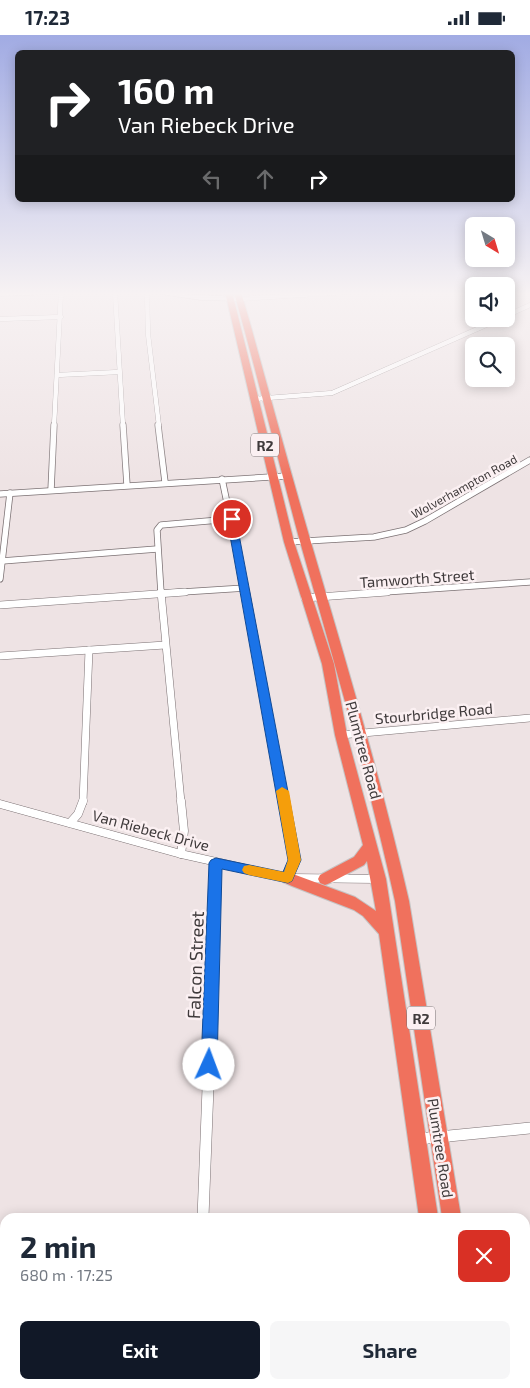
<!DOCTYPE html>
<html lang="en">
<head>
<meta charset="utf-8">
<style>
  :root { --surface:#fff; --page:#f6f6f7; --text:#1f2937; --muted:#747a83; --accent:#111827 }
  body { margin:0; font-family:"Exo 2",sans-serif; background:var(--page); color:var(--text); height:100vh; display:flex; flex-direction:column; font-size:19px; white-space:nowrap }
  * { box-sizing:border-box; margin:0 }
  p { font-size:16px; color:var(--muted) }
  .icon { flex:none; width:28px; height:28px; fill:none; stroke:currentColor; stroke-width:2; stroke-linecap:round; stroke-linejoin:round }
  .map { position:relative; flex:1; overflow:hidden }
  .drawer { position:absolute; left:0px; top:1178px; width:530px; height:176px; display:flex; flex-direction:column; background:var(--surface); border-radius:15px 15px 0 0; box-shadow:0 2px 12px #0003 }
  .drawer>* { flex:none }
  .top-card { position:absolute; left:15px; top:15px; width:500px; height:152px; border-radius:8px; box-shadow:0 2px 12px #0003; background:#202124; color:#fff; overflow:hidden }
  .needle { width:32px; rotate:142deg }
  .fabs { position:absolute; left:465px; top:182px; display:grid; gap:10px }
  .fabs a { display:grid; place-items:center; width:50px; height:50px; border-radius:8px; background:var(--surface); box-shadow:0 2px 12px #0003; font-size:25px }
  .pin { position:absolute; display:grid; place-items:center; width:42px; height:42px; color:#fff; margin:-21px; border:2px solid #fff; border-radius:50%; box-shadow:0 1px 5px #0007 }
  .me { position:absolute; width:55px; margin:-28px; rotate:2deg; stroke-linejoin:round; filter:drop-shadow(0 0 4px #0008) }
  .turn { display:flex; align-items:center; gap:18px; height:105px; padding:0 20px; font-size:22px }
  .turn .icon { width:65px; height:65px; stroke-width:2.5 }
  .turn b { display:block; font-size:35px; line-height:42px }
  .lanes { display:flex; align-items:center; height:48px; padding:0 20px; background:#0003; justify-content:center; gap:25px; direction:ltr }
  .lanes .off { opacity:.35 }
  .round { display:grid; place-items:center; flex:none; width:52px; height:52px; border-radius:8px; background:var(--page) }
  .headline { display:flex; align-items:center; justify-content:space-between; height:85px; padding:0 20px }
  h1 { font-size:30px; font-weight:700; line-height:38px }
  .primary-button { display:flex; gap:10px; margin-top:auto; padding:10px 20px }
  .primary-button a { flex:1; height:58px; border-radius:8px; background:var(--accent); color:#fff; font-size:20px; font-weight:700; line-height:58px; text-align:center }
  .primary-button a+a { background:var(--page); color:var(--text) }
  .status { display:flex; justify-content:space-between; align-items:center; height:35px; padding:0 25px; background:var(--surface); direction:ltr }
  .status svg { height:14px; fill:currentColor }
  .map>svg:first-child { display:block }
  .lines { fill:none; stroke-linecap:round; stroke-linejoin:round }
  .street-far4-casing { stroke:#7b7173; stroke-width:5 }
  .street-far3-casing { stroke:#7b7173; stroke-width:7 }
  .street-far2-casing { stroke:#7b7173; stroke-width:8 }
  .street-far1-casing { stroke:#7b7173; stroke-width:9 }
  .street-casing { stroke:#7b7173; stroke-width:12 }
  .secondary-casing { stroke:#7b7173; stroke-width:1 }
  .highway-casing { stroke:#c5c4c4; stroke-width:2 }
  .street-far4 { stroke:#fff; stroke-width:4.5 }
  .street-far3 { stroke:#fff; stroke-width:5.5 }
  .street-far2 { stroke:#fff; stroke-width:7 }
  .street-far1 { stroke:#fff; stroke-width:8 }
  .street { stroke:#fff; stroke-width:11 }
  .secondary { fill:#fff; fill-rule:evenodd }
  .highway { fill:#f0715d; fill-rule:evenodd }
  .route { fill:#1a73e8; stroke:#114b97 }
  .slow { fill:#f59e0b }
  .labels { text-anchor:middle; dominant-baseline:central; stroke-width:5; stroke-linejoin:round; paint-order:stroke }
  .far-street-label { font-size:12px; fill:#3f3a3b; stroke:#fbf0f2 }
  .shield { fill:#fbf0f2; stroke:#777172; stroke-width:1 }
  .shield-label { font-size:14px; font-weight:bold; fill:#3f3a3b }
  .street-label { font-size:15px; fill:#3f3a3b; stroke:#fbf0f2 }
  .near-street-label { font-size:18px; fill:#3f3a3b; stroke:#fbf0f2 }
</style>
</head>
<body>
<div class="status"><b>17:23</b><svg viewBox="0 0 49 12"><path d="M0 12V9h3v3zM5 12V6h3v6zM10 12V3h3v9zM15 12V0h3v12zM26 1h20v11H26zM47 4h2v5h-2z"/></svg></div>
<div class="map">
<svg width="530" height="1353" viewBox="0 0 530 1353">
  <rect width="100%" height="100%" fill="#eee3e4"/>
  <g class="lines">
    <defs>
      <g id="street-far4">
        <path d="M115 257 123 391"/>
        <path d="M147 257 148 299 159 391"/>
        <path d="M239 264 348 257"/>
        <path d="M506 281 530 270"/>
        <path d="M0 284 61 282"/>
        <path d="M57 340 119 337"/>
        <path d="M254 364 332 358 500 284"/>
        <path d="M54 391 61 257"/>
      </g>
      <g id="street-far3">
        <path d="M123 390 127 450"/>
        <path d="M158 390 165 447"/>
        <path d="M222 444 246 558"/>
        <path d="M51 455 54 390"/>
        <path d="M0 459 287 441"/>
        <path d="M289 507 374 502 406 495 425 486 530 425"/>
        <path d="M2 526 157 514"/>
        <path d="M0 544 10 458"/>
        <path d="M161 558 157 495 161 490 231 484"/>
        <path d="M167 558 245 553"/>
        <path d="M370 558 530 547"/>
      </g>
      <g id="street-far2">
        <path d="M161 557 181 767"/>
        <path d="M246 557 285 767"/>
        <path d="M305 563 387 557"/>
        <path d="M0 570 185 557"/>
        <path d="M0 621 165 610"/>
        <path d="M341 700 530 683"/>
        <path d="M83 767 89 615"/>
      </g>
      <g id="street-far1">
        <path d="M181 766 184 796 181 819"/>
        <path d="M284 766 294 825 288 843"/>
        <path d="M70 788 78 779 83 766"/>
        <path d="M209 1028 216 828"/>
      </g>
      <g id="street">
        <path d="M418 1104 530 1093"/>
        <path d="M203 1182 209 1027"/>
        <path d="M198 1349V1353"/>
      </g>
      <g id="secondary">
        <path d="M0 257H59L56 259 0 261Z"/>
        <path d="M146 257 239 262 242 264 239 266 201 265Z"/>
        <path d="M0 765 181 815 288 839 379 840 383 841 385 844 383 847 379 848 288 847 181 823 0 773Z"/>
      </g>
      <g id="highway">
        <path d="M225 257H232L294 507 334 629 347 700 386 844 438 1182H419L379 899 363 881 354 875 292 851 283 847 281 843 283 839 288 837 293 839 355 862 376 876 367 826 364 830 330 848 325 850 320 848 318 844 320 840 354 822 363 810 335 700 322 629 284 507Z"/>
        <path d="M234 257H241L250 288C270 360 289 432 310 504 345 624 381 744 409 866L461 1182H442L395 866C368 743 333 623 299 503 277 421 257 339 234 257Z"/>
        <rect x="440" y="1349" width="22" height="4"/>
        <path d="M465 1349H487L488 1353H466Z"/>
      </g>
    </defs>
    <!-- street-far4 casing -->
    <use href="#street-far4" class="street-far4-casing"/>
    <!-- street-far3 casing -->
    <use href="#street-far3" class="street-far3-casing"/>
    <!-- street-far2 casing -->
    <use href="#street-far2" class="street-far2-casing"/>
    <!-- street-far1 casing -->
    <use href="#street-far1" class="street-far1-casing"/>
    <!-- street casing -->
    <use href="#street" class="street-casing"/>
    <!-- secondary casing -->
    <use href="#secondary" class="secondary-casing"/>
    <!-- highway casing -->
    <use href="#highway" class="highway-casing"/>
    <!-- street-far4 -->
    <use href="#street-far4" class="street-far4"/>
    <!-- street-far3 -->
    <use href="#street-far3" class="street-far3"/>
    <!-- street-far2 -->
    <use href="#street-far2" class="street-far2"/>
    <!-- street-far1 -->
    <use href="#street-far1" class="street-far1"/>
    <!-- street -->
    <use href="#street" class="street"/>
    <!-- secondary -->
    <use href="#secondary" class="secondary"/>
    <!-- highway -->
    <use href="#highway" class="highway"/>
  </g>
  <!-- sky -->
  <linearGradient id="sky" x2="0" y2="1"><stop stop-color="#a1abe3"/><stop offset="0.58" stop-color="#f7f2f3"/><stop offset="1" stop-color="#f7f2f3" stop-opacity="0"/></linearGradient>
  <rect width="530" height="446" fill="url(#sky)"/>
  <!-- route -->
  <path class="route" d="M232 481 236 484 301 825 292 846 288 848 222 834 217 1030 214 1035 209 1037 203 1035 201 1030 209 828 211 825 216 823 283 837 288 825 227 484Z"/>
  <!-- slow -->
  <path class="slow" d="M282 752 289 756 301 825 292 846 288 848 249 840 244 838 242 835 244 831 249 830 284 837 288 825 276 756Z"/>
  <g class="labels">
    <!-- far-street labels -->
    <g class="far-street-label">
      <text transform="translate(464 451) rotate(-29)">Wolverhampton Road</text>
    </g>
    <!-- shield labels -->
    <g class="shield">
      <rect x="251" y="398.5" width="28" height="23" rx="4"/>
      <rect x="407" y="971.5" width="28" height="23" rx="4"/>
    </g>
    <g class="shield-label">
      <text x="265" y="410">R2</text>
      <text x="421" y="983">R2</text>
    </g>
    <!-- street labels -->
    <g class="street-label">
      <text transform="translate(417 543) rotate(-4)">Tamworth Street</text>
      <text transform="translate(434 678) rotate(-5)">Stourbridge Road</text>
      <text transform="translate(364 715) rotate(75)">Plumtree Road</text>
      <text transform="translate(151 795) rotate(15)">Van Riebeck Drive</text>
      <text transform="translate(441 1113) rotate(81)">Plumtree Road</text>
    </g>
    <!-- near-street labels -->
    <g class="near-street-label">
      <text transform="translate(195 930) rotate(-88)">Falcon Street</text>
    </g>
  </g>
</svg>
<div class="fabs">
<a><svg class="needle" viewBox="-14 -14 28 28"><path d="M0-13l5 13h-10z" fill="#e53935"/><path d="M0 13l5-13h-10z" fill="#747a83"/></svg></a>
<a><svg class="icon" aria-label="sound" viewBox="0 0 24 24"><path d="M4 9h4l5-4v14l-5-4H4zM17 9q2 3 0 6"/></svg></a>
<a><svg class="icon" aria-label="search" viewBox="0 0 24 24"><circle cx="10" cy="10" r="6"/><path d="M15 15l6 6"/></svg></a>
</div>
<div class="pin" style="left:232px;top:484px;background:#d93025"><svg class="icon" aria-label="arrive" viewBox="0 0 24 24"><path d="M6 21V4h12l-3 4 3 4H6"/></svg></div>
<svg class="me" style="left:209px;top:1030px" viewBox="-20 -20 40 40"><circle r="19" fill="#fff"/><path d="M0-13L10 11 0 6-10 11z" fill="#1a73e8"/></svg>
<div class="top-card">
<div class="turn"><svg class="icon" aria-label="right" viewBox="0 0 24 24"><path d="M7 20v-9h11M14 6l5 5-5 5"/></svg><div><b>160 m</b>Van Riebeck Drive</div></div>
<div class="lanes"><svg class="icon off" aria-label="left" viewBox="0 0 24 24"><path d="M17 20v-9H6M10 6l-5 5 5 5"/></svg><svg class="icon off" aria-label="ahead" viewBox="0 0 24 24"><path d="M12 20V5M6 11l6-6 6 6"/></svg><svg class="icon" aria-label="right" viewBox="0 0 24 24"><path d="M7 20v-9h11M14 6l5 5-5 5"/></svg></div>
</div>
<section class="drawer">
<div class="headline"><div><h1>2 min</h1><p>680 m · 17:25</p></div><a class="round" style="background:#d93025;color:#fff"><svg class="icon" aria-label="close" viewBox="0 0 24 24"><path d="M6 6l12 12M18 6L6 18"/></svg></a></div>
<div class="primary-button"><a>Exit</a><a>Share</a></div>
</section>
</div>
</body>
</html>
